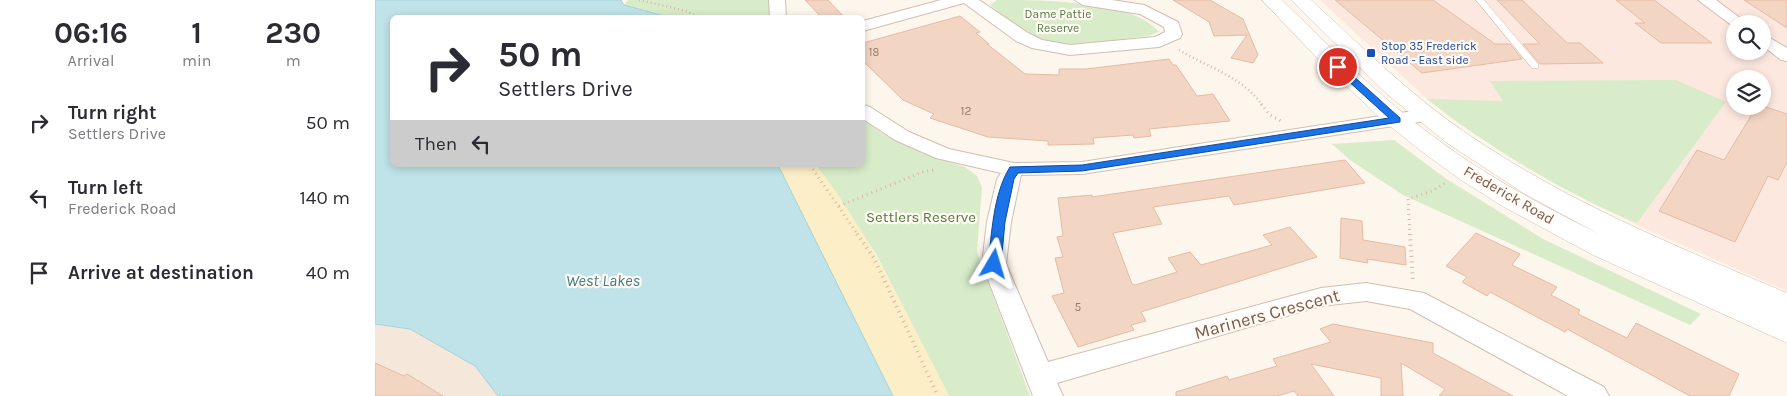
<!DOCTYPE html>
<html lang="en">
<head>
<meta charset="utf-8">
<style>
  :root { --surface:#fff; --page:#f7f7f7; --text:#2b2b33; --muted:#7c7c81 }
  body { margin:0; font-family:Karla,sans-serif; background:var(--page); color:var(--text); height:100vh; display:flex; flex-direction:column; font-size:19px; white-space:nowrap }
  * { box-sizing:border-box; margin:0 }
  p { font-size:16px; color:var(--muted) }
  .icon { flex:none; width:28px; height:28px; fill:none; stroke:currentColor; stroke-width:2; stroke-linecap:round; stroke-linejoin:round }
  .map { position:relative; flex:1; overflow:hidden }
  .sheet { display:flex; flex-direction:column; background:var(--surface); width:375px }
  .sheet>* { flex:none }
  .hud { position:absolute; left:15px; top:15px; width:475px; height:152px; border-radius:8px; box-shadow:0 2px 8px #0003; background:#fff; color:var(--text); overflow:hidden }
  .controls { position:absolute; left:1351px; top:15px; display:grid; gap:10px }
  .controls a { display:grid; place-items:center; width:45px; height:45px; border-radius:50%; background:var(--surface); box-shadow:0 2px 8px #0003; font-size:25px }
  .pin { position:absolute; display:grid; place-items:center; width:42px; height:42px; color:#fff; margin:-21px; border:2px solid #fff; border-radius:50%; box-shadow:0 1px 5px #0007 }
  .me { position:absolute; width:55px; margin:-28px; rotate:7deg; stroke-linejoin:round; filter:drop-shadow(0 0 4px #0008) }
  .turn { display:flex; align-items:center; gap:18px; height:105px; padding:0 25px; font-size:22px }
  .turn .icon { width:65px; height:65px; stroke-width:2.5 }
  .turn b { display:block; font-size:35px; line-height:42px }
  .then { display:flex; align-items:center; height:48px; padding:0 25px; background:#0003; gap:10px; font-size:19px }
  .eta { display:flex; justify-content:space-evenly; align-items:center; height:85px; text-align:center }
  .eta b { font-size:30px; font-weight:700; line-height:35px }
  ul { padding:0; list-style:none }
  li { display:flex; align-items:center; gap:15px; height:75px; padding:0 25px }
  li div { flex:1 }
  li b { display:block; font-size:19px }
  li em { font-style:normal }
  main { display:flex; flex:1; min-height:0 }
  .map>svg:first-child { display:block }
  .residential { fill:#f5e8da }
  .commercial { fill:#fde8e0; fill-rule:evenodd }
  .green { fill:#d8ecc9 }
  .sand { fill:#fcefc7 }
  .water { fill:#bfe3e8; stroke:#a5d3da }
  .building { fill:#f3d5c3; stroke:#e6bba3 }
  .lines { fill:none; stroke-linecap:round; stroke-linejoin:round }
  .service-casing { stroke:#d1beb0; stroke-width:1 }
  .minor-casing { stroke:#d1beb0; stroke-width:2 }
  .secondary-casing { stroke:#d6c0b0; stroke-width:1 }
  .path-far2 { stroke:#d9b8a5; stroke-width:2.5; stroke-dasharray:1 3; stroke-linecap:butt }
  .path-far1 { stroke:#d9b8a5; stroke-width:3; stroke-dasharray:1 4; stroke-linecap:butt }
  .path { stroke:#d9b8a5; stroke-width:4; stroke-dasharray:1 4.5; stroke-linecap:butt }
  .service { fill:#fff; fill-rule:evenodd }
  .minor { fill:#fff; fill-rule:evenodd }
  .secondary { fill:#fff; fill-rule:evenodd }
  .route { fill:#1a73e8; stroke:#114b97 }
  .transit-dot { fill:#1a4fb4; stroke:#fffaf3; stroke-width:2 }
  .labels { text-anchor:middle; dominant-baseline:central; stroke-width:4.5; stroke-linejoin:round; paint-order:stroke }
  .far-number-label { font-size:11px; fill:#987a6a }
  .far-park-label { font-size:12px; fill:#537a41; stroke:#fffaf3 }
  .far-transit-label { font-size:12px; fill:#164399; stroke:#fffaf3; text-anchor:start }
  .number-label { font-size:12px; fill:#987a6a }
  .street-label { font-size:15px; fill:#7a5c4d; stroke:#fffaf3 }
  .park-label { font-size:15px; fill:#537a41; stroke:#fffaf3 }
  .water-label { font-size:16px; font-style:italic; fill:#437c86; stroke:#fffaf3 }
  .near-street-label { font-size:18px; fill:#7a5c4d; stroke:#fffaf3 }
</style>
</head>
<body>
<main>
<section class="sheet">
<div class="eta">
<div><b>06:16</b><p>Arrival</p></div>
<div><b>1</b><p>min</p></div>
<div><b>230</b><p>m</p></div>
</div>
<ul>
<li><svg class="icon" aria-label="right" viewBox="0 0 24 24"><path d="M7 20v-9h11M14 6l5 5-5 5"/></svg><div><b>Turn right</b><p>Settlers Drive</p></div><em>50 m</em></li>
<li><svg class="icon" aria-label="left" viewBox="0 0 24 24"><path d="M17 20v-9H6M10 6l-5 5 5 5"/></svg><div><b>Turn left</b><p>Frederick Road</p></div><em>140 m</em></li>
<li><svg class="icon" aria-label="arrive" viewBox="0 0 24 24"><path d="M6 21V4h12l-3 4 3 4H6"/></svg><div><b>Arrive at destination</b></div><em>40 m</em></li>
</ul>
</section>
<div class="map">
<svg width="1412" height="396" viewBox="0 0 1412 396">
  <rect width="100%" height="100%" fill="#fdf6ec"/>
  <!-- residential -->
  <path class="residential" d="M0 324 35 329 100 366 123 396H0Z"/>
  <!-- commercial -->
  <path class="commercial" d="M945 0H1412V291L1262 225 1153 168 1081 122 1052 99ZM1360 24H1388V51H1360ZM1360 79H1388V106H1360Z"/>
  <!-- green -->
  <g class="green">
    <path d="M253 0H395V17H294L249 5Z"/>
    <path d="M622 0C662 0 759 0 784 32L773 36C736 40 690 53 655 35 641 28 628 15 615 5Z"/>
    <path d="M1301 80 1351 102 1262 223C1187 192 1115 148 1052 99L1128 101 1115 81Z"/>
    <path d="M488 119 507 133 551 155 590 167 602 176 607 187 602 252 655 396H574L501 254 441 165H488Z"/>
    <path d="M1019 140 1070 178 1168 239 1326 314 1315 325 1028 195 975 160 957 144Z"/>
  </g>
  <!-- sand -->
  <path class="sand" d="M403 165H441C496 235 533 317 574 396H518Z"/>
  <!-- water -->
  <path class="water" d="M0 0H246L249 5 293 17 18 18V165H403L518 396H123L100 366 35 329 0 324Z"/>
  <!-- building -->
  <g class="building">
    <path d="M430 0H453L470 18H447Z"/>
    <path d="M798 0H835L868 19 883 55 878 63 856 58 872 35 839 36 834 22Z"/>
    <path d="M960 0H1058L1120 44H1135L1147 59 1047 73Z"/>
    <path d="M1122 0H1147L1192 43H1205L1228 63 1165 64 1148 44H1165Z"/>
    <path d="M1241 0H1279L1337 43H1286L1260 23H1270Z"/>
    <path d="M1369 0H1412V28Z"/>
    <path d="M585 16 605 32 601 33 614 44H612L650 74 684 75V69H711L794 59 798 65H801L822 96 838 94 855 121 774 129 776 136 759 138 758 135 718 138 719 144 673 145V141L613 137 555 118 559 114 528 100 488 61V43Z"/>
    <path d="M1382 106H1388L1412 114V162L1403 180 1393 176 1360 242 1284 211 1322 150 1349 160Z"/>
    <path d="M970 160 990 183 859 205 854 196 778 207 787 224 738 233 757 284 760 285 802 272 793 258 815 252 826 265 897 245 888 235 915 227 942 257 766 312 771 321 756 325 759 330 703 347 677 296 689 293 680 258 688 257 682 237 688 236 683 198 717 195V197Z"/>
    <path d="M966 218 987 221 988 240 1030 247 1031 265 992 259 993 263 965 258Z"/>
    <path d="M1101 233 1145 254 1137 265 1182 287 1176 295 1205 310 1203 314 1252 338 1261 323 1364 374 1354 396H1315L1192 329 1190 332 1115 292 1112 296 1087 282 1092 277 1071 266Z"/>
    <path d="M958 324 1058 343V353L1138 396H1064L1070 389 1026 363 1028 396H1006V378L936 364 959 396H923L919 391 902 396H801V392L852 376 854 380 902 366 898 359 956 342 945 329Z"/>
    <path d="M0 363 29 376 32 374 68 396H0Z"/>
  </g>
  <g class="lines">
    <defs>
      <path id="service" d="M1101 0H1109L1163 64V68H1157Z"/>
      <g id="minor">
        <path d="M394 0H410L411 18H395Z"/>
        <path d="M566 0H604L653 33 667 40 695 45 780 37 790 32 789 27 765 14 708 5 700 0H737L769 5 803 22 807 34 805 38 784 47 695 55 657 48 641 41 589 3 488 31V21Z"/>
        <path d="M1323 0H1341L1373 24H1360L1359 27Z"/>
        <path d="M1388 34 1412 48V61L1406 60 1388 46Z"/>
        <path d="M488 105 495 107 534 132 574 149 639 163 707 162 1051 109 1058 111 1061 115 1058 119 1051 121 707 174 646 175 636 222 631 264 673 362 946 288 991 283 1049 293 1229 387 1234 396H1193L1035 309 991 301 946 306 682 383 688 396H658L607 264 612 222 622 179 626 173 561 158 520 140 488 119Z"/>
      </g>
      <path id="secondary" d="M887 0H907C957 49 1006 99 1063 140 1113 177 1168 206 1224 234L1150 194 1072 143 1012 94 916 0H936C986 46 1035 95 1091 133 1190 201 1302 247 1412 293V343L1218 255 1129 207 1086 180 1046 151 1004 117 946 62Z"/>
    </defs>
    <!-- service casing -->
    <use href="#service" class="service-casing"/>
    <!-- minor casing -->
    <use href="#minor" class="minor-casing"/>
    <!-- secondary casing -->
    <use href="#secondary" class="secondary-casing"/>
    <!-- path-far2 -->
    <g class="path-far2">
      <path d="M264 0 311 11 326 18"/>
      <path d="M804 50C832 67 868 77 887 105"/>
    </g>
    <!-- path-far1 -->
    <g class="path-far1">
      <path d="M886 104 895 115 906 121"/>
      <path d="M435 165 483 235"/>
      <path d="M464 206 550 171 561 170"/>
      <path d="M1035 235 1033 199 1057 191 1072 182"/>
    </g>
    <!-- path -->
    <g class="path">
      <path d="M482 234 499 258 563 396"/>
      <path d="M1035 234 1038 282"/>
    </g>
    <!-- service -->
    <use href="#service" class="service"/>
    <!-- minor -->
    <use href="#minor" class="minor"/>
    <!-- secondary -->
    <use href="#secondary" class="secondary"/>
  </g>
  <!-- route -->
  <path class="route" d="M960 65H966L1025 118V122L707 171 643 173 639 179 630 222 626 264 619 269 613 264C617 233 618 194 635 167L707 165 1014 118 960 69Z"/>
  <!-- markers -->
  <rect class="transit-dot" x="991" y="48" width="10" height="10" rx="2.5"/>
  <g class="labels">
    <!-- far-number labels -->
    <g class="far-number-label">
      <text x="499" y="52">18</text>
    </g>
    <!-- far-park labels -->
    <g class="far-park-label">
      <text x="683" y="14">Dame Pattie<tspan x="683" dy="14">Reserve</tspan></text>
    </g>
    <!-- far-transit labels -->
    <g class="far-transit-label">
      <text x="1006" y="46">Stop 35 Frederick<tspan x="1006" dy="14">Road - East side</tspan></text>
    </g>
    <!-- number labels -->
    <g class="number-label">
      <text x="591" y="111">12</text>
      <text x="703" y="307">5</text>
    </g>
    <!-- street labels -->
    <g class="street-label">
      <text transform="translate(1134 195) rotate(30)">Frederick Road</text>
    </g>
    <!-- park labels -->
    <g class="park-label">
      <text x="546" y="217">Settlers Reserve</text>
    </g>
    <!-- water labels -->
    <g class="water-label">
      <text x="228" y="280">West Lakes</text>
    </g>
    <!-- near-street labels -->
    <g class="near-street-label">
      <text transform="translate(892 314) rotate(-15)">Mariners Crescent</text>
    </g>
  </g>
</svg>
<div class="controls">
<a><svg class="icon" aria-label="search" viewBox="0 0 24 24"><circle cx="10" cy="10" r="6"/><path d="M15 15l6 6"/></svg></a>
<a><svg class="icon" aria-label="layers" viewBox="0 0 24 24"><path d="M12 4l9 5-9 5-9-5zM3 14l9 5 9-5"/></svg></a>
</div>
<div class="pin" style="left:963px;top:67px;background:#d93025"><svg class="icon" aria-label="arrive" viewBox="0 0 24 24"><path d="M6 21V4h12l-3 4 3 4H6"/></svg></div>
<svg class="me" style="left:619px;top:264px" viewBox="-20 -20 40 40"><path d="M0-17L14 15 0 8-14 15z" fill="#1a73e8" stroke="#fff" stroke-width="4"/></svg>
<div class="hud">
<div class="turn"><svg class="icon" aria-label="right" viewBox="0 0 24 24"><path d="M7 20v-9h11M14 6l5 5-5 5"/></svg><div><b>50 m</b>Settlers Drive</div></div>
<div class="then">Then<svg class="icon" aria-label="left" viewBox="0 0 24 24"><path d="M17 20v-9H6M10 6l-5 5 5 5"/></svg></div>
</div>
</div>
</main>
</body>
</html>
